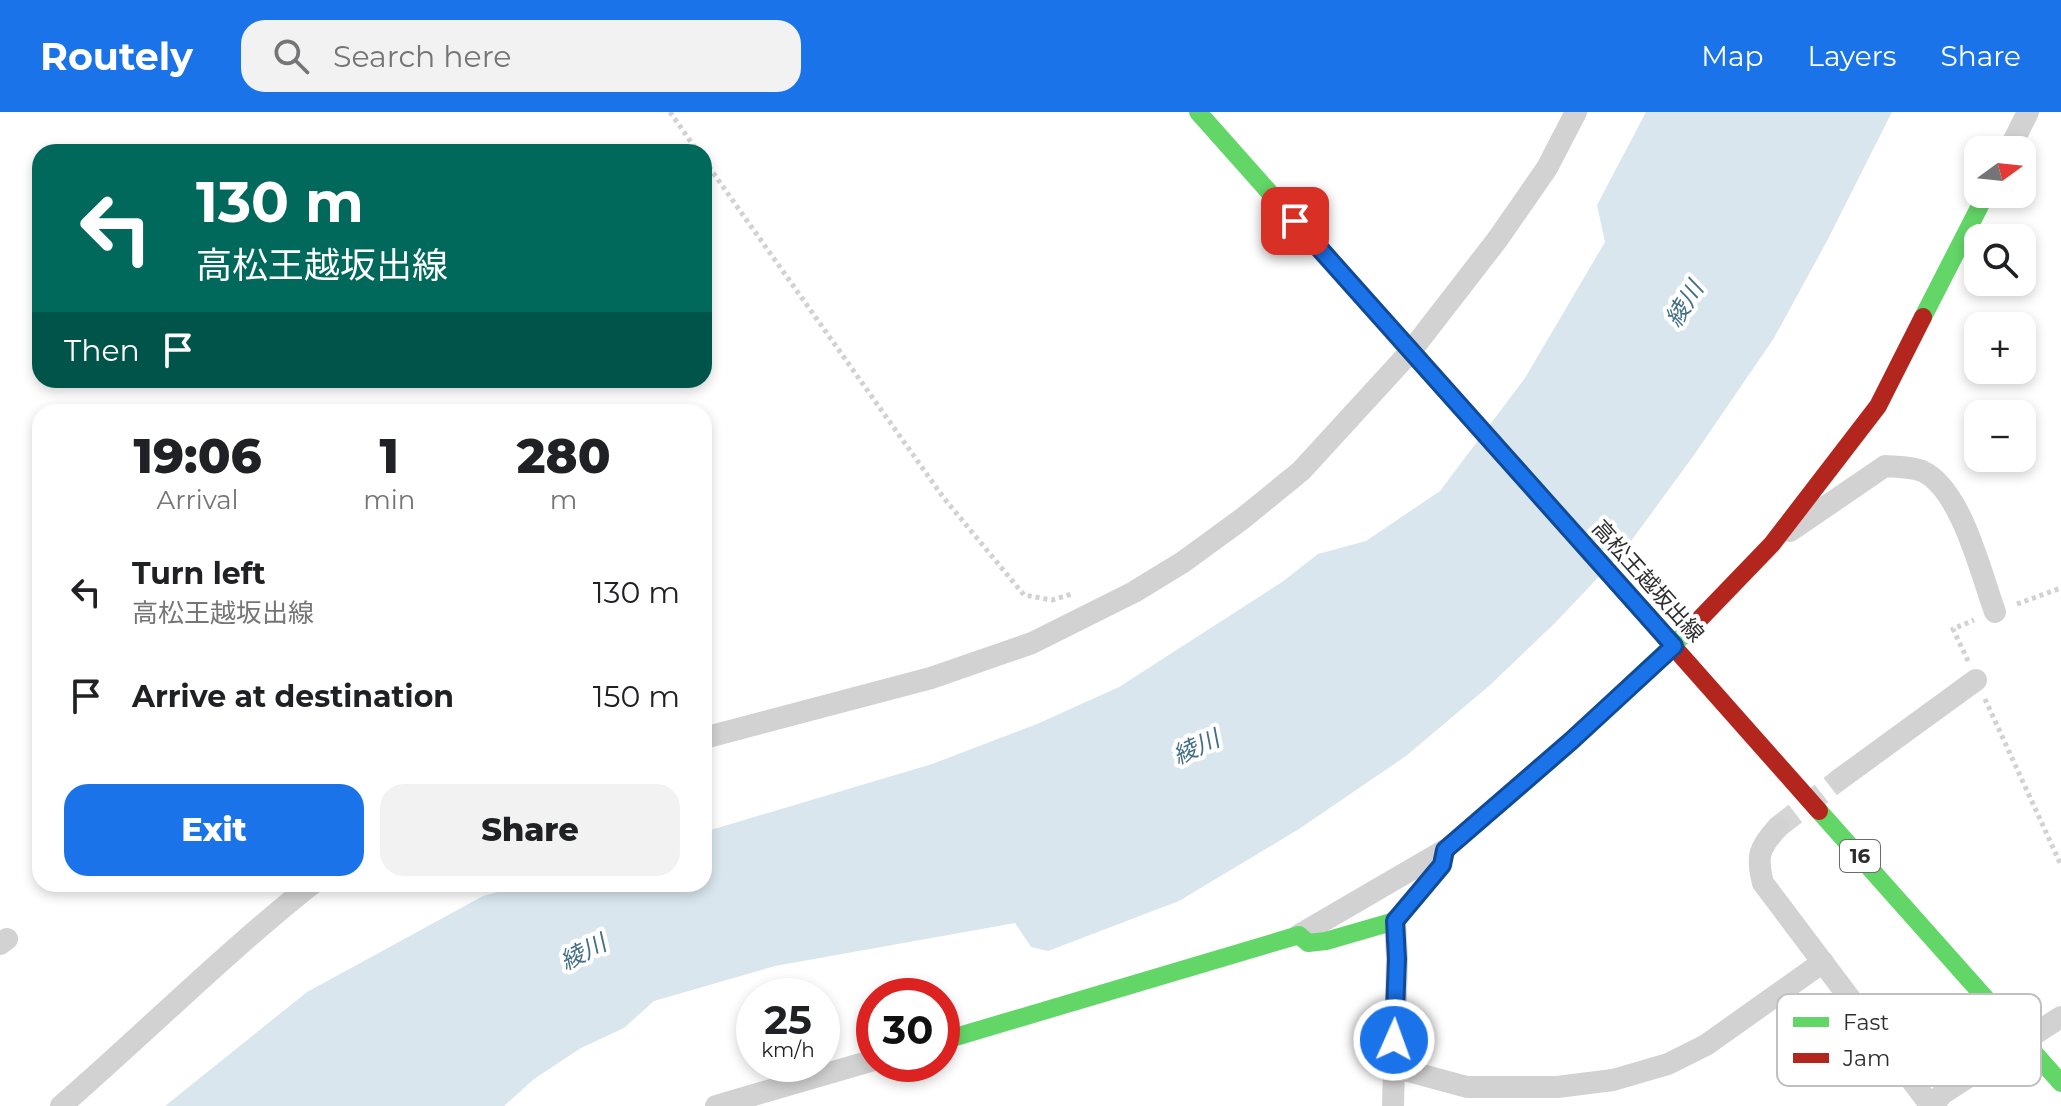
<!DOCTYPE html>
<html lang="en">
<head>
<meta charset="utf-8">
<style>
  :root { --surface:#fff; --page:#f2f2f2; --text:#202124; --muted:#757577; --accent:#1a73e8 }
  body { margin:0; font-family:Montserrat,"Noto Sans JP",sans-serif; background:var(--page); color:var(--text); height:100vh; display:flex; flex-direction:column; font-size:30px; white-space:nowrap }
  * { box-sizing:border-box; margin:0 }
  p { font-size:26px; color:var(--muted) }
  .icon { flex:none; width:44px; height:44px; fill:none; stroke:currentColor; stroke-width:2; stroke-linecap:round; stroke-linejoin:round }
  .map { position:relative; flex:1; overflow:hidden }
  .details { position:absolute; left:32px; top:292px; width:680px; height:488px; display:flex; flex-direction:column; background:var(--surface); border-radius:24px; box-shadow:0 4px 12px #0003 }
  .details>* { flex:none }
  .top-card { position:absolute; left:32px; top:32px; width:680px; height:244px; border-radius:24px; box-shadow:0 4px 12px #0003; background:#00695c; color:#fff; overflow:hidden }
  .needle { width:52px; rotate:75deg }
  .tools { position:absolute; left:1964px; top:24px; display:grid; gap:16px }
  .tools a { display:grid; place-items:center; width:72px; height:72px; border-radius:16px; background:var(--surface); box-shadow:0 4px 12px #0003; font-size:40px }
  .speed { position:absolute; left:736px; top:866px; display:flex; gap:16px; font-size:40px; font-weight:700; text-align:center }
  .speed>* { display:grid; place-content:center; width:104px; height:104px; border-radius:50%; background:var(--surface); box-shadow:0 4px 12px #0003; line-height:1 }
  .speed small { font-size:20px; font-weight:400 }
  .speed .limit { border:12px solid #d22; background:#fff; color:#111 }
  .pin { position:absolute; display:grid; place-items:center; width:68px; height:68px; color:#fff; margin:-34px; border-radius:16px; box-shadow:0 4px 12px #0006 }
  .me { position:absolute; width:88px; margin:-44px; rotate:2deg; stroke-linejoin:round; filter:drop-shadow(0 0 6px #0008) }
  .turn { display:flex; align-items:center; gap:28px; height:168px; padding:0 32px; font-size:36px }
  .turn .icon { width:104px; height:104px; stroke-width:2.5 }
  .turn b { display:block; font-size:56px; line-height:68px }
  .then { display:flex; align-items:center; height:76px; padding:0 32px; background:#0003; gap:16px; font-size:30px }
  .eta { display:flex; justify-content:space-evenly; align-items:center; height:136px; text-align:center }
  .eta b { font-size:48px; font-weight:800; line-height:56px }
  .action { display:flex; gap:16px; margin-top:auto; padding:16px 32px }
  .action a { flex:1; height:92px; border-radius:24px; background:var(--accent); color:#fff; font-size:32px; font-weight:800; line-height:92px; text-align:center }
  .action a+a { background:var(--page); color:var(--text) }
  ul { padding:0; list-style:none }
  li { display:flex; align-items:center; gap:24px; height:104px; padding:0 32px }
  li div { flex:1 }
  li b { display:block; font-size:30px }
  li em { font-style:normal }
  header { display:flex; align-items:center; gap:48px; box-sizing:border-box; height:112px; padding:0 40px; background:var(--accent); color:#fff }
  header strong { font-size:38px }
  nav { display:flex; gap:44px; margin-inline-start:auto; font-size:28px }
  .search { width:560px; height:72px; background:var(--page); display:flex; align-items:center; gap:20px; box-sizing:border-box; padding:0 28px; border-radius:24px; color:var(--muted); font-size:30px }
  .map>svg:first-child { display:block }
  .water { fill:#dae6ee }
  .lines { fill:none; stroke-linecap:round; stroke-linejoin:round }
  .street-tunnel { stroke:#d5d5d5; stroke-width:22; stroke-dasharray:22 11; stroke-linecap:butt }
  .path { stroke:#d2d2d2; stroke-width:5; stroke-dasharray:4 4; stroke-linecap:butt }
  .street { stroke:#d2d2d2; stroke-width:22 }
  .fast { stroke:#63d668; stroke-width:18 }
  .jam { stroke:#b3261e; stroke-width:18 }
  .route-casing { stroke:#114b97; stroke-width:20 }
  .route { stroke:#1a73e8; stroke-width:14 }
  .labels { text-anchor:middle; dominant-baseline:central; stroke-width:8; stroke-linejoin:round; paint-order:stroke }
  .shield { fill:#fff; stroke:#6c6c6c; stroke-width:2 }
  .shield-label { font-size:20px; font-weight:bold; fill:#2d2d2d }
  .street-label { font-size:22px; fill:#2d2d2d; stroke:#fff }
  .water-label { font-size:24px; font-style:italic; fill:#446e85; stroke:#fff }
  .key { fill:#fff; stroke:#c0c0c0; stroke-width:2 }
  .key-label { font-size:22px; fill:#2d2d2d }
</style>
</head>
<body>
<header>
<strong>Routely</strong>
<div class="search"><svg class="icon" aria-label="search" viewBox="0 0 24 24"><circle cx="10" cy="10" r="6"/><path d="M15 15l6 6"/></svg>Search here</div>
<nav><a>Map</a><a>Layers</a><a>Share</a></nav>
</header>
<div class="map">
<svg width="2061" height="994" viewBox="0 0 2061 994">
  <rect width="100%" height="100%" fill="#fff"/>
  <!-- water -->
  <path class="water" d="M1646 0H1892L1827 129 1774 226 1694 343 1626 436 1555 511 1489 574 1406 644 1299 717 1179 789 1048 839 1031 835 1015 811 775 854 654 889 624 916 581 936 534 967 504 994H165L307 880 483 784 526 772H704V720L932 652 1037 612 1119 575 1282 470 1318 442 1366 429 1440 379 1525 266 1605 130 1597 93Z"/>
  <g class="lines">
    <!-- street-tunnel -->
    <path class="street-tunnel" d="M1778 715 1840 667"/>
    <!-- path -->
    <g class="path">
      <path d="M670 0 698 40"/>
      <path d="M704 48 943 385 1024 483 1052 488 1072 482"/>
      <path d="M2017 492 2061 476"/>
      <path d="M1968 549 1953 517 1974 508"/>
      <path d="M1985 587 2061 753"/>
    </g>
    <!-- street -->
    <g class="street">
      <path d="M2009 38 2028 0"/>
      <path d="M1790 419 1885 354C1896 355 1912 355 1922 359 1961 376 1981 462 1995 500"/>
      <path d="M704 626 931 566 1032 531 1134 480 1183 450 1242 407 1301 359 1411 239 1497 128 1547 56 1576 0"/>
      <path d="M1840 667 1976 568"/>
      <path d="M1778 715C1759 736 1756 744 1763 771L1931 994"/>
      <path d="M1299 823 1445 738"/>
      <path d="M0 832 7 827"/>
      <path d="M1393 955 1467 975H1557L1613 968 1668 952 1706 933 1823 850"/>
      <path d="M61 994C145 921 224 842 312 772"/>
      <path d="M716 994 874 948"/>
      <path d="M1393 994 1397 847 1395 809"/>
      <path d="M1933 994 1942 982 2061 905"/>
    </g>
    <!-- fast -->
    <g class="fast">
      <path d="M1198 0 1648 506"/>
      <path d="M1923 205 1986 82"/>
      <path d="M1819 699 2061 971"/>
      <path d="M942 929 1299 823 1308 831 1326 829 1395 809 1442 753 1445 738 1571 629 1693 514"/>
    </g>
    <!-- jam -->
    <g class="jam">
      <path d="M1648 506 1819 699"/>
      <path d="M1693 514 1772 432 1878 294 1923 205"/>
    </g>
  </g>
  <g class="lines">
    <defs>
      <path id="route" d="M1295 109 1674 534 1571 629 1445 738 1442 753 1395 809 1397 847 1394 928"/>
    </defs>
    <!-- route casing -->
    <use href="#route" class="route-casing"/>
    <!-- route -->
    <use href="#route" class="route"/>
  </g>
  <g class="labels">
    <!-- shield labels -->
    <rect class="shield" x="1840" y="728" width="40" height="32" rx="6"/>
    <g class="shield-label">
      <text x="1860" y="744">16</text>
    </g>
    <!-- street labels -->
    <g class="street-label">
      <text transform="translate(1648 469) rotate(48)">高松王越坂出線</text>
    </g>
    <!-- water labels -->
    <g class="water-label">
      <text transform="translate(1684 192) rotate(-58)">綾川</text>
      <text transform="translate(1196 635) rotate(-25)">綾川</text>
      <text transform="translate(583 840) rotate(-27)">綾川</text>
    </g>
  </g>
  <!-- legend -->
  <rect x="1777" y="882" width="264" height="92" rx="12" class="key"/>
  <rect x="1793" y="905" width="36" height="10" fill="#63d668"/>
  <rect x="1793" y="941" width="36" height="10" fill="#b3261e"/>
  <g class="key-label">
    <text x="1843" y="918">Fast</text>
    <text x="1843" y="954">Jam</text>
  </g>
</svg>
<div class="tools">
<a><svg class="needle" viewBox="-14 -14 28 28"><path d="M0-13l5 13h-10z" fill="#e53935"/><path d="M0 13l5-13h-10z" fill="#757577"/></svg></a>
<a><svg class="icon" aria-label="search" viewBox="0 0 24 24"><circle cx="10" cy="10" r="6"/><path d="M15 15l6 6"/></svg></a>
<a>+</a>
<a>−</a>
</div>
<div class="speed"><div>25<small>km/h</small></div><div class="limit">30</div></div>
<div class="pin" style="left:1295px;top:109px;background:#d93025"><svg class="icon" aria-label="arrive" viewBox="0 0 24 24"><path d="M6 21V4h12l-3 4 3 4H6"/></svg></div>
<svg class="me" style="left:1394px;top:928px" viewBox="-20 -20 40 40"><circle r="17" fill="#1a73e8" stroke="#fff" stroke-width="3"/><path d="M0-11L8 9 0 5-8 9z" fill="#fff"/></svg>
<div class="top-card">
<div class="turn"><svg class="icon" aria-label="left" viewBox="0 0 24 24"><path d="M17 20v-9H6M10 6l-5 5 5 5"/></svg><div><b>130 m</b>高松王越坂出線</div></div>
<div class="then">Then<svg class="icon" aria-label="arrive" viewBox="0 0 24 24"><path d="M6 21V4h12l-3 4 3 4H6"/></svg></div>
</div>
<section class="details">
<div class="eta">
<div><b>19:06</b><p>Arrival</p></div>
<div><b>1</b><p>min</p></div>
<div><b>280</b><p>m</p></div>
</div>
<ul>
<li><svg class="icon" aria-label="left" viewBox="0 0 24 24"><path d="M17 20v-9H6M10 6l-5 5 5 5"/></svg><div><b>Turn left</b><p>高松王越坂出線</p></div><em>130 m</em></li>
<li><svg class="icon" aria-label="arrive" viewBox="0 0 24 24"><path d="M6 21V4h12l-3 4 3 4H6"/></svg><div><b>Arrive at destination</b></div><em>150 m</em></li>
</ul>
<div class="action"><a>Exit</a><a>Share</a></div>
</section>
</div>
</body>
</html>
